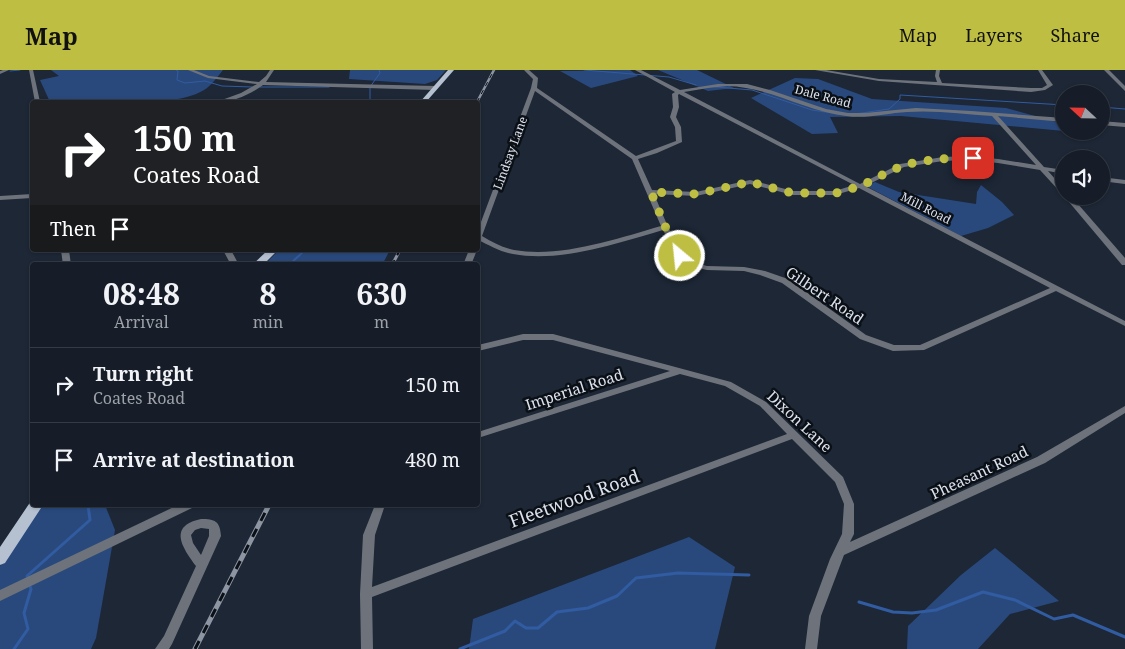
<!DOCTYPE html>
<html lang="en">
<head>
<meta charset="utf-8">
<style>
  :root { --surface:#161d28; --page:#232a34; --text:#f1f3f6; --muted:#9ea2a8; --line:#353b45; --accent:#bebf42 }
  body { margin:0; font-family:"Noto Serif",serif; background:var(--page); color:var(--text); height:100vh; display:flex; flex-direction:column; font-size:19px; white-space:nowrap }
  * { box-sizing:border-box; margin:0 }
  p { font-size:16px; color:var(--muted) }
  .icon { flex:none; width:28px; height:28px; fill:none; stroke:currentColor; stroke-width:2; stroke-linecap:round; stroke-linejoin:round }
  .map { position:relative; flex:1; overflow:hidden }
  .panel { position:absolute; left:30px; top:192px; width:450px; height:245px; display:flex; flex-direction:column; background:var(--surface); border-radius:5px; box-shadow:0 1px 4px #0004,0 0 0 1px var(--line) }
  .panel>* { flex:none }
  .banner { position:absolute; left:30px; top:30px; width:450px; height:152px; border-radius:5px; box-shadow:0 1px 4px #0004,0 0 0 1px var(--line); background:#202124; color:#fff; overflow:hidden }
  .needle { width:32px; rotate:292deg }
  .tools { position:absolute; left:1055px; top:15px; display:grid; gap:10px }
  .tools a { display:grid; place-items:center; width:55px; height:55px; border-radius:50%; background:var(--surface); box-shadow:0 1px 4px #0004,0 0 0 1px var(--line); font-size:25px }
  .pin { position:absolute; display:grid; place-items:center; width:42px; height:42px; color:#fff; margin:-21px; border-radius:10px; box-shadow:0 2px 8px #0006 }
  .me { position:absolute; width:55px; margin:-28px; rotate:332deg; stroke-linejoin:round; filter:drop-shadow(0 0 4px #0008) }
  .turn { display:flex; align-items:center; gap:18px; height:105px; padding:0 20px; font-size:22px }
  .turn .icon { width:65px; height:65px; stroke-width:2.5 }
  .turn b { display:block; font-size:35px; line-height:42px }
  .then { display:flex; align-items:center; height:48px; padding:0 20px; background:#0003; gap:10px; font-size:19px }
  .eta { display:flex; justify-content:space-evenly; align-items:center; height:85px; text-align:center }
  .eta b { font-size:30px; font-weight:700; line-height:35px }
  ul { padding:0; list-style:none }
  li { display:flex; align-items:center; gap:15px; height:75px; padding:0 20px; border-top:1px solid var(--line) }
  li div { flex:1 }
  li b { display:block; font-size:19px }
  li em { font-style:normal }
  header { display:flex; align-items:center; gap:30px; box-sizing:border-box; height:70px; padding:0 25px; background:var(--accent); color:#111 }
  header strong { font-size:24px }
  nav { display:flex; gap:28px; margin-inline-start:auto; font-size:18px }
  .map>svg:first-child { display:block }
  .green { fill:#29497d }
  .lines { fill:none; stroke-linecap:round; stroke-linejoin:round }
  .stream-far2 { stroke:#315ca1; stroke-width:1 }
  .stream-far1 { stroke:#315ca1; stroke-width:2 }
  .stream { stroke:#315ca1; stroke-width:3 }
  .minor { fill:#6e737b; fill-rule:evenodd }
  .major { fill:#b5c0d1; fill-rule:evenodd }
  .rail-far2-casing { stroke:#8d95a2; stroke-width:2.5 }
  .rail-far1-casing { stroke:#8d95a2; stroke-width:3 }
  .rail-casing { stroke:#8d95a2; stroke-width:5 }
  .rail-far2 { stroke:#0b1016; stroke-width:1; stroke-dasharray:4.5; stroke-linecap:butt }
  .rail-far1 { stroke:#0b1016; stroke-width:2; stroke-dasharray:5.5; stroke-linecap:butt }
  .rail { stroke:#0b1016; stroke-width:3; stroke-dasharray:9; stroke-linecap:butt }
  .route { stroke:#bebf42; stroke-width:9; stroke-dasharray:0 16.2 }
  .labels { text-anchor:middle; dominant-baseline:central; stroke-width:5; stroke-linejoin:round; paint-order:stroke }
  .far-street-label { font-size:12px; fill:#dce2ed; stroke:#0b1016 }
  .street-label { font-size:15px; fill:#dce2ed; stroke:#0b1016 }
  .near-street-label { font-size:18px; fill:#dce2ed; stroke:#0b1016 }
</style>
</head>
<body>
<header>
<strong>Map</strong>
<nav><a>Map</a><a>Layers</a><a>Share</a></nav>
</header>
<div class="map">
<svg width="1125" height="579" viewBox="0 0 1125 579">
  <rect width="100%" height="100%" fill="#1d2736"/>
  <!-- green -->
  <g class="green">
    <path d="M51 0H223C218 6 213 13 207 18 178 40 88 32 50 32L40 10 59 6Z"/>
    <path d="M350 0H446L437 10 425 14 349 9Z"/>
    <path d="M630 0 638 6 591 18 560 1Z"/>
    <path d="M658 0H697L734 18 708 21Z"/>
    <path d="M795 8 818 9 872 29 1006 38 1064 54V61L901 46 830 47 838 63 812 64 751 28Z"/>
    <path d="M875 112 899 122 976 134 977 122 981 115 1002 132 1014 145 988 158 961 166 866 116Z"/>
    <path d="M279 180H390L382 195H264Z"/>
    <path d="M40 435H105L115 460 96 568 91 579H0V496Z"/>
    <path d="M689 467 735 497 715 579H469L473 549Z"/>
    <path d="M995 478 1059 531 1010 544 978 579H907L908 556 961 505Z"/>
  </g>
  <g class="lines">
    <!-- stream-far2 -->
    <g class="stream-far2">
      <path d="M176 0 178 1 177 10 185 13 205 11 222 16 252 17"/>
      <path d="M584 0 669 7 696 15"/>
      <path d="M10 1 20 0"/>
      <path d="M260 17H329"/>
      <path d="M716 17 752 20 812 40 839 44"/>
      <path d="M370 32V17L380 3 379 0"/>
      <path d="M1101 37 1125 39"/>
      <path d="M855 44 889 39 900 29V25L1064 35"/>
    </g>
    <!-- stream-far1 -->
    <path class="stream-far1" d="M289 195 305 180"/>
    <!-- stream -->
    <g class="stream">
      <path d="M28 508 27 506 90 450 88 435"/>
      <path d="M859 532 893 542 912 543 936 540 983 522 1015 530 1054 549 1073 545 1125 567"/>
      <path d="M14 579 28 559 24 543 31 519 29 514"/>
      <path d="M460 579 505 561 515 551 526 558H538L557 542 588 538 617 526 636 508 678 503 749 505"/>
    </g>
    <!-- minor -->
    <g class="minor">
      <path d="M3 0H9L0 4V1Z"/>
      <path d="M29 0H33L40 32H35Z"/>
      <path d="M188 0H194L209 6 259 12 266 6 270 0H274L266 12 435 16 438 18 435 20 263 15C251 24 233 32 219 32V31L241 23 257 14 208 8Z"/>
      <path d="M524 0H529L538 8 537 18 636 86 676 71 675 57 670 47 673 37 672 24 675 22 635 0H641L680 20 718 14H747L770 20 826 39 848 43H865L916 38 971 41 1064 48V52L998 46 1044 97 1064 100V104L1048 101 1064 119V125L1062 124 1040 100 998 93 968 90 943 91 904 97 865 116 1125 251V256L1056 221 924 280 893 281 860 269 782 213 760 205 744 201 707 200 684 195 677 187 663 160C618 173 560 193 513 184 500 182 489 175 478 170V160L531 18 533 9ZM727 16C769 17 805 41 846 46 867 49 887 43 907 42 935 40 964 44 992 46L1036 95 998 89 968 86 943 87 900 94 860 114 684 22 708 18ZM535 21 632 89 661 156C616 169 561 188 514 180 503 178 492 172 482 166ZM679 24 854 115 835 121H793L750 110 696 122 652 120 638 89 657 83 682 72 681 57 676 47 679 37 678 25ZM750 114 793 125H835L859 118 1050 218 920 275H894L866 265 788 209 765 201 744 197 707 196 690 191 684 186 668 157 654 124 696 126Z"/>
      <path d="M815 0H826L879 9 937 12 935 6 936 0H940L939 6 942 13 1031 18H1042L1047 15 1038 0H1042L1053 15 1045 20 1031 22 879 11Z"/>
      <path d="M1104 0H1109L1125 16V21Z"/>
      <path d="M1101 51 1125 53V57L1101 55Z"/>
      <path d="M1101 107 1125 110V114L1101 111Z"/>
      <path d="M32 124V128L0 130V126Z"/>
      <path d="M1064 126H1071L1125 188V195H1122Z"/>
      <path d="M61 180H69L71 195H63Z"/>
      <path d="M223 180H231L239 195H231Z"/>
      <path d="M469 180H477L471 195H463Z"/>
      <path d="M523 264H553L731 312 766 332 843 407 854 434V464L850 472 1037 387 1125 336V343L1045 393 844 485 821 546 817 579H805L809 546 830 489 842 464 844 434 835 412 792 369 372 527 373 579H361L360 524 363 465 375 435H385L375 465 372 517 787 364 760 336 725 316 680 304 478 368V362L670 301 553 270H523L478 281V275Z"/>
      <path d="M178 435H193L192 438 0 531V520Z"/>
      <path d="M201 449C215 449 220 451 221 466L172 574 169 579H155L164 566 196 496C182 477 168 456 201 449ZM201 458 209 459V466L201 485 193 473 191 465 195 460Z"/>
    </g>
    <!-- major -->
    <g class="major">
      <path d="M448 0H454L426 32H420Z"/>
      <path d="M268 180H278L263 195H252Z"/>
      <path d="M31 431H32V435H43L5 493 0 495V477Z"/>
    </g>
    <defs>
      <path id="rail-far2" d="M477 32 494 0"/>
      <path id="rail-far1" d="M392 195 400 180"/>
      <path id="rail" d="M195 579 269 435"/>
    </defs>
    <!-- rail-far2 casing -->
    <use href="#rail-far2" class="rail-far2-casing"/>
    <!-- rail-far1 casing -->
    <use href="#rail-far1" class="rail-far1-casing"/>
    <!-- rail casing -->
    <use href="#rail" class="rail-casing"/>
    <!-- rail-far2 -->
    <use href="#rail-far2" class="rail-far2"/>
    <!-- rail-far1 -->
    <use href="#rail-far1" class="rail-far1"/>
    <!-- rail -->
    <use href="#rail" class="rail"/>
  </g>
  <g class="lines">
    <!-- route -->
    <path class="route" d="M680 186 665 156 651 122 696 124 750 112 792 123H836L861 116 892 100 908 94 937 89 973 88"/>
  </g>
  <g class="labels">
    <!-- far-street labels -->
    <g class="far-street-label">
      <text transform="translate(823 26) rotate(15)">Dale Road</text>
      <text transform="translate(510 83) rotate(-70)">Lindsay Lane</text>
      <text transform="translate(926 138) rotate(27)">Mill Road</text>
    </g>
    <!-- street labels -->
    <g class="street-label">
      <text transform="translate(825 225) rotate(34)">Gilbert Road</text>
      <text transform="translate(574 319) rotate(-18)">Imperial Road</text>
      <text transform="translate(800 351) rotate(43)">Dixon Lane</text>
      <text transform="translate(979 402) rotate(-25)">Pheasant Road</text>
    </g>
    <!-- near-street labels -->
    <g class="near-street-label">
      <text transform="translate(574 428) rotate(-20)">Fleetwood Road</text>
    </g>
  </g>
</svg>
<div class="tools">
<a><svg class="needle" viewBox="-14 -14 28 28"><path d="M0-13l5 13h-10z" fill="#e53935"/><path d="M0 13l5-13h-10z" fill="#9ea2a8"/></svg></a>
<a><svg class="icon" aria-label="sound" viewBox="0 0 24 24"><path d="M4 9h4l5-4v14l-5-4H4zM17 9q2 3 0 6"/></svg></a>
</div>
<div class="pin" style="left:973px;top:88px;background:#d93025"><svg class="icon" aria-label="arrive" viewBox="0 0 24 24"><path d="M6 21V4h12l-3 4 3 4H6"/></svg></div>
<svg class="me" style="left:680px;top:186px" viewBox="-20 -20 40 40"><circle r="17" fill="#bebf42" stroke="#fff" stroke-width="3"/><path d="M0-11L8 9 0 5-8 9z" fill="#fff"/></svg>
<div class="banner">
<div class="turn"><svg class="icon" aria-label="right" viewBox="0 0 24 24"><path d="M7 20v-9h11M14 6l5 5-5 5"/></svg><div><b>150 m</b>Coates Road</div></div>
<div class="then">Then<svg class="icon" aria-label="arrive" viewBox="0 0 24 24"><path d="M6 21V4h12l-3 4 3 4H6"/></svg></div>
</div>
<section class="panel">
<div class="eta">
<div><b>08:48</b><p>Arrival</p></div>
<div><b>8</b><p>min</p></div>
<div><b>630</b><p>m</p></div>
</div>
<ul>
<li><svg class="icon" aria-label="right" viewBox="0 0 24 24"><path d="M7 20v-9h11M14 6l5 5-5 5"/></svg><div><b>Turn right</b><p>Coates Road</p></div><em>150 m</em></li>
<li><svg class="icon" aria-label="arrive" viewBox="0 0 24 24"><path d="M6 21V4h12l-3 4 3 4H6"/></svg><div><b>Arrive at destination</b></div><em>480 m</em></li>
</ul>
</section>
</div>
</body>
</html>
